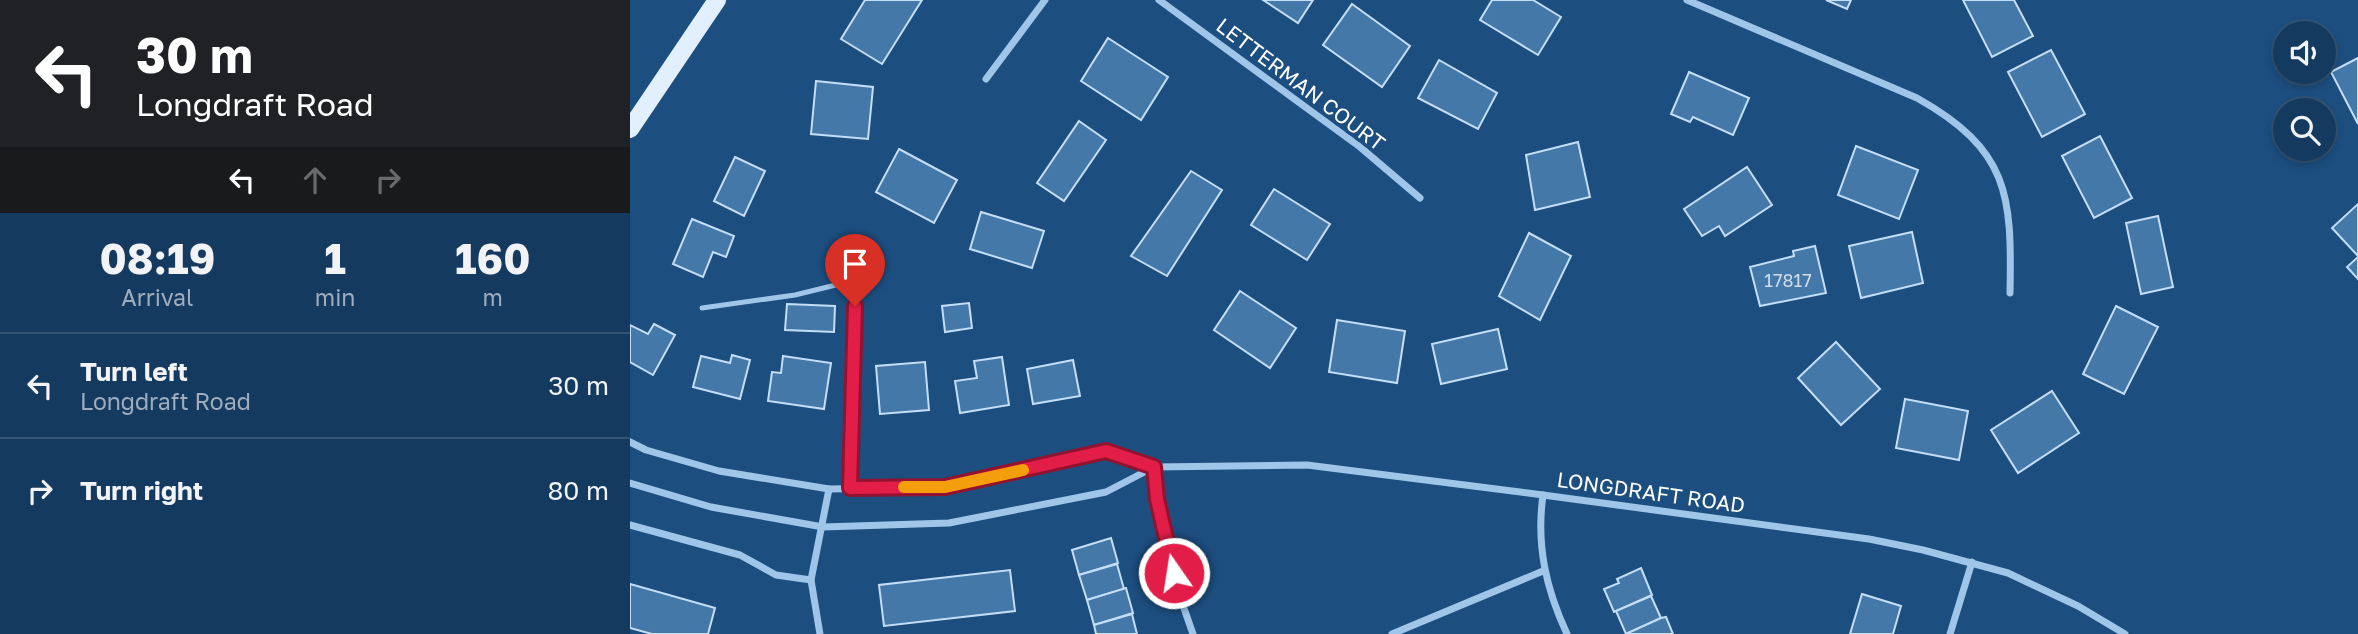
<!DOCTYPE html>
<html lang="en">
<head>
<meta charset="utf-8">
<style>
  :root { --surface:#153a5f; --page:#224568; --text:#f1f3f6; --muted:#9dadbd; --line:#345474 }
  body { margin:0; font-family:"Golos Text",sans-serif; background:var(--page); color:var(--text); height:100vh; display:flex; flex-direction:column; font-size:26px; white-space:nowrap }
  * { box-sizing:border-box; margin:0 }
  p { font-size:23px; color:var(--muted) }
  .icon { flex:none; width:38px; height:38px; fill:none; stroke:currentColor; stroke-width:2; stroke-linecap:round; stroke-linejoin:round }
  .map { position:relative; flex:1; overflow:hidden }
  .panel { display:flex; flex-direction:column; background:var(--surface); width:630px }
  .panel>* { flex:none }
  .guide { background:#202124; color:#fff; overflow:hidden }
  .tools { position:absolute; left:1643px; top:21px; display:grid; gap:14px }
  .tools a { display:grid; place-items:center; width:63px; height:63px; border-radius:50%; background:var(--surface); box-shadow:0 4px 10px #0003,0 0 0 2px var(--line); font-size:35px }
  .pin { position:absolute; display:grid; place-items:center; width:60px; height:60px; color:#fff; margin:-72px -30px; border-radius:50% 50% 50% 0; rotate:-45deg; box-shadow:0 0 7px #0007 }
  .pin .icon { rotate:45deg }
  .me { position:absolute; width:77px; margin:-38px; rotate:347deg; stroke-linejoin:round; filter:drop-shadow(0 0 5px #0008) }
  .turn { display:flex; align-items:center; gap:24px; height:147px; padding:0 21px; font-size:32px }
  .turn .icon { width:91px; height:91px; stroke-width:2.5 }
  .turn b { display:block; font-size:49px; line-height:60px }
  .lanes { display:flex; align-items:center; height:66px; padding:0 21px; background:#0003; justify-content:center; gap:35px; direction:ltr }
  .lanes .off { opacity:.35 }
  .eta { display:flex; justify-content:space-evenly; align-items:center; height:119px; text-align:center }
  .eta b { font-size:42px; font-weight:700; line-height:49px }
  ul { padding:0; list-style:none }
  li { display:flex; align-items:center; gap:21px; height:105px; padding:0 21px; border-top:2px solid var(--line) }
  li div { flex:1 }
  li b { display:block; font-size:26px }
  li em { font-style:normal }
  main { display:flex; flex:1; min-height:0 }
  .map>svg:first-child { display:block }
  .building { fill:#4478a9; stroke:#c4def7; stroke-width:2 }
  .lines { fill:none; stroke-linecap:round; stroke-linejoin:round }
  .service { stroke:#9fc6e9; stroke-width:5 }
  .minor { stroke:#9fc6e9; stroke-width:7 }
  .primary { stroke:#e2effe; stroke-width:18 }
  .route-casing { stroke:#92132f; stroke-width:18 }
  .route { stroke:#e11d48; stroke-width:12 }
  .slow { stroke:#f59e0b; stroke-width:12 }
  .labels { text-anchor:middle; dominant-baseline:central; stroke-width:7; stroke-linejoin:round; paint-order:stroke }
  .number-label { font-size:18px; fill:#d0ddea }
  .street-label { font-size:21px; fill:#fff; stroke:#1c4e7f }
</style>
</head>
<body>
<main>
<section class="panel">
<div class="guide">
<div class="turn"><svg class="icon" aria-label="left" viewBox="0 0 24 24"><path d="M17 20v-9H6M10 6l-5 5 5 5"/></svg><div><b>30 m</b>Longdraft Road</div></div>
<div class="lanes"><svg class="icon" aria-label="left" viewBox="0 0 24 24"><path d="M17 20v-9H6M10 6l-5 5 5 5"/></svg><svg class="icon off" aria-label="ahead" viewBox="0 0 24 24"><path d="M12 20V5M6 11l6-6 6 6"/></svg><svg class="icon off" aria-label="right" viewBox="0 0 24 24"><path d="M7 20v-9h11M14 6l5 5-5 5"/></svg></div>
</div>
<div class="eta">
<div><b>08:19</b><p>Arrival</p></div>
<div><b>1</b><p>min</p></div>
<div><b>160</b><p>m</p></div>
</div>
<ul>
<li><svg class="icon" aria-label="left" viewBox="0 0 24 24"><path d="M17 20v-9H6M10 6l-5 5 5 5"/></svg><div><b>Turn left</b><p>Longdraft Road</p></div><em>30 m</em></li>
<li><svg class="icon" aria-label="right" viewBox="0 0 24 24"><path d="M7 20v-9h11M14 6l5 5-5 5"/></svg><div><b>Turn right</b></div><em>80 m</em></li>
</ul>
</section>
<div class="map">
<svg width="1728" height="634" viewBox="0 0 1728 634">
  <rect width="100%" height="100%" fill="#1c4e7f"/>
  <!-- building -->
  <g class="building">
    <path d="M235 0H292L252 64 211 39Z"/>
    <path d="M633 0H683L668 23Z"/>
    <path d="M862 0H903L931 17 908 55 850 20Z"/>
    <path d="M1196 0H1221L1217 9Z"/>
    <path d="M1333 0H1384L1403 36 1362 57Z"/>
    <path d="M722 4 780 46 752 87 693 45Z"/>
    <path d="M478 38 538 77 511 120 451 81Z"/>
    <path d="M1421 50 1455 114 1412 137 1378 72Z"/>
    <path d="M1728 58V124L1701 72Z"/>
    <path d="M809 60 867 93 848 129 788 98Z"/>
    <path d="M1059 72 1119 98 1103 135 1063 117 1060 122 1041 114Z"/>
    <path d="M186 81 243 87 238 139 181 134Z"/>
    <path d="M449 121 476 140 434 201 407 183Z"/>
    <path d="M1470 136 1502 198 1464 218 1432 156Z"/>
    <path d="M948 142 960 197 905 210 896 155Z"/>
    <path d="M1226 146 1288 170 1269 219 1208 195Z"/>
    <path d="M269 149 327 180 304 223 246 192Z"/>
    <path d="M105 157 135 171 114 216 84 201Z"/>
    <path d="M1117 167 1142 205 1095 236 1089 226 1072 236 1054 209Z"/>
    <path d="M561 171 592 190 537 276 501 256Z"/>
    <path d="M644 189 700 224 677 260 621 225Z"/>
    <path d="M1728 204V256L1702 228Z"/>
    <path d="M351 212 414 231 402 268 340 249Z"/>
    <path d="M1528 216 1543 287 1511 294 1496 223Z"/>
    <path d="M62 219 104 236 96 257 83 252 73 277 43 264Z"/>
    <path d="M1282 232 1293 283 1231 298 1219 246Z"/>
    <path d="M899 233 941 256 910 320 869 296Z"/>
    <path d="M1185 246 1196 293 1130 306 1120 267 1164 256 1163 251Z"/>
    <path d="M1728 257V279L1717 267Z"/>
    <path d="M610 291 666 328 640 368 584 330Z"/>
    <path d="M339 303 342 328 315 332 312 306Z"/>
    <path d="M157 304 205 306 204 332 155 330Z"/>
    <path d="M1486 306 1528 327 1494 394 1453 374Z"/>
    <path d="M707 320 775 331 767 383 699 372Z"/>
    <path d="M24 324 45 335 23 375 0 362V325L18 334Z"/>
    <path d="M868 329 877 369 811 384 802 344Z"/>
    <path d="M1206 342 1250 389 1211 425 1168 378Z"/>
    <path d="M102 355 120 360 110 399 63 387 71 356 100 363Z"/>
    <path d="M153 356 201 363 194 409 138 401 142 372 151 373Z"/>
    <path d="M372 357 379 405 330 413 325 381 347 378 344 361Z"/>
    <path d="M443 360 450 396 403 404 397 369Z"/>
    <path d="M295 362 299 410 250 414 246 366Z"/>
    <path d="M1422 391 1449 433 1388 473 1361 430Z"/>
    <path d="M1275 399 1338 411 1329 460 1266 448Z"/>
    <path d="M481 538 488 563 449 575 442 550Z"/>
    <path d="M487 564 494 589 457 600 449 575Z"/>
    <path d="M1011 568 1022 595 984 612 974 589 989 583 987 579Z"/>
    <path d="M380 570 385 611 254 626 249 585Z"/>
    <path d="M0 584 85 608 78 634H22L0 628Z"/>
    <path d="M496 588 503 613 464 625 457 600Z"/>
    <path d="M1232 594 1271 606 1263 634H1220Z"/>
    <path d="M1021 596 1031 618 996 634 986 611Z"/>
    <path d="M502 614 507 634H466L464 625Z"/>
    <path d="M1036 617 1043 634H996L1031 618Z"/>
  </g>
  <g class="lines">
    <!-- service -->
    <path class="service" d="M72 308 165 295 226 280 220 488"/>
    <!-- minor -->
    <g class="minor">
      <path d="M529 0 730 147 790 198"/>
      <path d="M1057 0 1287 98C1379 150 1382 194 1380 293"/>
      <path d="M356 79 415 0"/>
      <path d="M0 442 16 450 89 471 199 489 315 487 476 451 524 467 677 465 913 495 1239 539 1293 550 1378 573 1448 606 1495 634"/>
      <path d="M524 467C529 523 543 581 563 634"/>
      <path d="M0 483 81 507 193 527 319 523 476 492 524 467"/>
      <path d="M913 495C906 545 916 589 937 634"/>
      <path d="M0 525 110 555 146 575 181 580"/>
      <path d="M190 634 181 580 199 489"/>
      <path d="M762 634 913 571"/>
      <path d="M1320 634 1342 562"/>
    </g>
    <!-- primary -->
    <path class="primary" d="M0 129 87 0"/>
  </g>
  <g class="lines">
    <defs>
      <path id="route" d="M225 306 220 488 315 487 476 451 524 467 527 499 544 573"/>
    </defs>
    <!-- route casing -->
    <use href="#route" class="route-casing"/>
    <!-- route -->
    <use href="#route" class="route"/>
    <!-- slow -->
    <path class="slow" d="M274 487H315L393 470"/>
  </g>
  <g class="labels">
    <!-- number labels -->
    <g class="number-label">
      <text x="1158" y="280">17817</text>
    </g>
    <!-- street labels -->
    <g class="street-label">
      <text transform="translate(671 84) rotate(37)">LETTERMAN COURT</text>
      <text transform="translate(1021 492) rotate(8)">LONGDRAFT ROAD</text>
    </g>
  </g>
</svg>
<div class="tools">
<a><svg class="icon" aria-label="sound" viewBox="0 0 24 24"><path d="M4 9h4l5-4v14l-5-4H4zM17 9q2 3 0 6"/></svg></a>
<a><svg class="icon" aria-label="search" viewBox="0 0 24 24"><circle cx="10" cy="10" r="6"/><path d="M15 15l6 6"/></svg></a>
</div>
<div class="pin" style="left:225px;top:306px;background:#d93025"><svg class="icon" aria-label="arrive" viewBox="0 0 24 24"><path d="M6 21V4h12l-3 4 3 4H6"/></svg></div>
<svg class="me" style="left:544px;top:573px" viewBox="-20 -20 40 40"><circle r="17" fill="#e11d48" stroke="#fff" stroke-width="3"/><path d="M0-11L8 9 0 5-8 9z" fill="#fff"/></svg>
</div>
</main>
</body>
</html>
